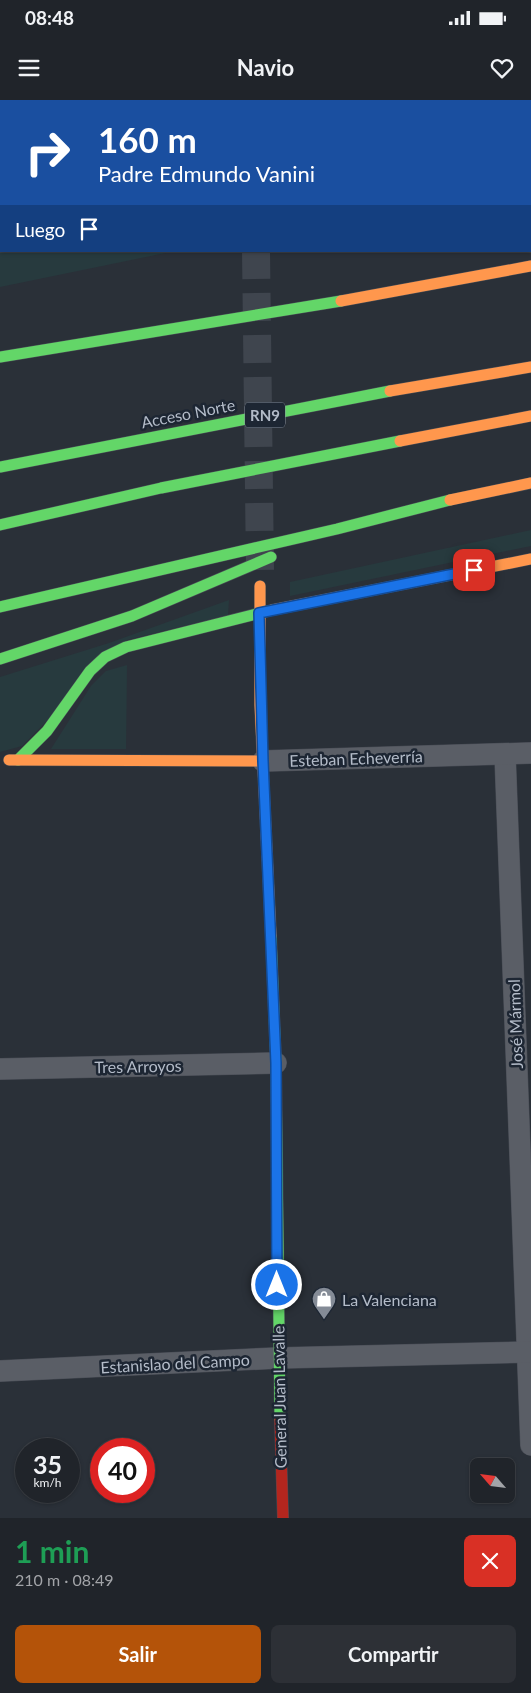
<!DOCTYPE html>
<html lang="es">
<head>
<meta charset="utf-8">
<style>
  :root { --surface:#20242a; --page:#2d3036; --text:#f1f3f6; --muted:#a2a4a8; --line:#3d4147; --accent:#b45309 }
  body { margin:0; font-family:Lato,sans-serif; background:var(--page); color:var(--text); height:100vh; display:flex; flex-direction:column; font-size:19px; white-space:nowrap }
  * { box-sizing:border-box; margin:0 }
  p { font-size:16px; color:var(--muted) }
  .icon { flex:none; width:28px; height:28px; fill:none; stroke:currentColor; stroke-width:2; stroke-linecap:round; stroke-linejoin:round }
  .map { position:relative; height:1418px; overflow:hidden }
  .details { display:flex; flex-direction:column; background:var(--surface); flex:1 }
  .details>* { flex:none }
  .top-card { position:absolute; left:0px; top:0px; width:531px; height:152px; box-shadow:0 1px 4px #0004,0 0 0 1px var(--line); background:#1a4fa0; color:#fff; overflow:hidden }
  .needle { width:32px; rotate:298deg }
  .controls { position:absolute; left:470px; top:1358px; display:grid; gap:10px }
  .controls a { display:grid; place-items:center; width:45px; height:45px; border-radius:8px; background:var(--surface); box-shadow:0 1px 4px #0004,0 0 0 1px var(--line); font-size:25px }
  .speed { position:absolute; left:15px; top:1338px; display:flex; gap:10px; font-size:25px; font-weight:700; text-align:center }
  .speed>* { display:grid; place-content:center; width:65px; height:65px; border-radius:50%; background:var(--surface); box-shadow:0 1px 4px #0004,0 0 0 1px var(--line); line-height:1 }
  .speed small { font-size:12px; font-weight:400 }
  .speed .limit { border:8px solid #d22; background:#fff; color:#111 }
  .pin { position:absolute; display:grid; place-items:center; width:42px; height:42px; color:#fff; margin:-21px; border-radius:10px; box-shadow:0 2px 8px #0006 }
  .me { position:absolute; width:55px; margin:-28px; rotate:0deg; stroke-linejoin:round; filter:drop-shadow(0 0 4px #0008) }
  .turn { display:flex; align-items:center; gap:18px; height:105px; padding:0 15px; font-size:22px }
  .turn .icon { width:65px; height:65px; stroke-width:2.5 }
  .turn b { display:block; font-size:35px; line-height:42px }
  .then { display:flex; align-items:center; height:48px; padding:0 15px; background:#0003; gap:10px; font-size:19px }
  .round { display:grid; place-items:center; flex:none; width:52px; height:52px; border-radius:8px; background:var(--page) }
  .headline { display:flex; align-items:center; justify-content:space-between; height:85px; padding:0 15px }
  h1 { font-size:30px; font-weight:700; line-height:38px; color:#1e9e55 }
  .action { display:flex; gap:10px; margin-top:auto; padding:10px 15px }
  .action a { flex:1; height:58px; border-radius:8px; background:var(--accent); color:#fff; font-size:20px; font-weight:700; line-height:58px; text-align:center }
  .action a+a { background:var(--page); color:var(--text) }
  .status { display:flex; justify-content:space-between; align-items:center; height:35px; padding:0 25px; background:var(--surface); direction:ltr }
  .status svg { height:14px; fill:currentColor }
  header { display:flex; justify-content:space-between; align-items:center; height:65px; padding:0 15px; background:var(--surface); font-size:22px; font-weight:700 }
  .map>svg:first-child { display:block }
  .green { fill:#273a3e }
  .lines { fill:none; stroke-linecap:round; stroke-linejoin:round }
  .secondary-tunnel { stroke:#3f454e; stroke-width:28; stroke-dasharray:28 14; stroke-linecap:butt }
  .street-casing { stroke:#484c55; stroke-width:22 }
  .fast-casing { stroke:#484c55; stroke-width:12 }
  .slow-casing { stroke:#484c55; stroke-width:12 }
  .jam-casing { stroke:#484c55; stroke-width:12 }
  .street { stroke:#5a5e66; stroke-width:21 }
  .fast { stroke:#63d668; stroke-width:11 }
  .slow { stroke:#ff974d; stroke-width:11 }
  .jam { stroke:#b3261e; stroke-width:11 }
  .route-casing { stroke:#114b97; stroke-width:12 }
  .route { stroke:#1a73e8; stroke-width:9 }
  .labels { text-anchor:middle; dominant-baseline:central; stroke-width:5; stroke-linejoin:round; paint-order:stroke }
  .shield { fill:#1d2633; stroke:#878f9c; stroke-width:1 }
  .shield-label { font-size:15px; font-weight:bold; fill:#b4bcc9 }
  .street-label { font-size:16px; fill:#b4bcc9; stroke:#1d2633 }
  .poi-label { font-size:16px; fill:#b4bcc9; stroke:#1d2633; text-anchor:start }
</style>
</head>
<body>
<div class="status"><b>08:48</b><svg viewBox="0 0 49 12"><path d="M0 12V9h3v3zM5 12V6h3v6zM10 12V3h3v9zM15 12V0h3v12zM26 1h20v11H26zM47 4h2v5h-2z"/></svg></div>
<header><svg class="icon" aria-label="menu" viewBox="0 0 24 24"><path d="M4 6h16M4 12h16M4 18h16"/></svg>Navio<svg class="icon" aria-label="heart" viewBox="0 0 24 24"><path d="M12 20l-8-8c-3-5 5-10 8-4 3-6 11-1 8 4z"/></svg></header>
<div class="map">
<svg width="531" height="1418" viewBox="0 0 531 1418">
  <rect width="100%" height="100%" fill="#2a3038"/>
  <!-- green -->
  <g class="green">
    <path d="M0 139 1 151H175L0 187Z"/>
    <path d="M531 430V446L290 496V482Z"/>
    <path d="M229 500 228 515 127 540 22 646 0 652V577L109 543Z"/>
    <path d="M127 565 126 649H51L91 586 106 571Z"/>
  </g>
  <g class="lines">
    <!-- secondary-tunnel -->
    <path class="secondary-tunnel" d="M256 151 260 470"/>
    <defs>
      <g id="street">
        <path d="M252 0V1"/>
        <path d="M505 654 531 1345"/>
        <path d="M263 661 531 653"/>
        <path d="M0 969 276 963"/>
        <path d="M0 1271 278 1258 531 1252"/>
      </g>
      <g id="fast">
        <path d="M530 23H531"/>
        <path d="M530 50H531"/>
        <path d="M0 257 341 201"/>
        <path d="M0 367 390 291"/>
        <path d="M0 425 161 388 400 341"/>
        <path d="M0 507 337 429 450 400"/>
        <path d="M0 559 132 516 271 457"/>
        <path d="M18 660 47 631 90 571 105 557 126 547 272 510"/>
        <path d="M271 836 276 964 280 1319"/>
      </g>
      <g id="slow">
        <path d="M0 103H1"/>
        <path d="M341 201 531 166"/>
        <path d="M390 291 531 267"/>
        <path d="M400 341 531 316"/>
        <path d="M450 400 531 383"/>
        <path d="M260 486V605L271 836"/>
        <path d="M272 510 531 459"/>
        <path d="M9 660 263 661"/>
      </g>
      <path id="jam" d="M280 1319 283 1418"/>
    </defs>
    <!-- street casing -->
    <use href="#street" class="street-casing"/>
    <!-- fast casing -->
    <use href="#fast" class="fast-casing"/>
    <!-- slow casing -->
    <use href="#slow" class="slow-casing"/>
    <!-- jam casing -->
    <use href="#jam" class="jam-casing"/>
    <!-- street -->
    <use href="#street" class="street"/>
    <!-- fast -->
    <use href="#fast" class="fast"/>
    <!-- slow -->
    <use href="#slow" class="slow"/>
    <!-- jam -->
    <use href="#jam" class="jam"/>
  </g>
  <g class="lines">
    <defs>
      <path id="route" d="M277 1185 276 963 263 661 259 513 474 470"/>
    </defs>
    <!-- route casing -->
    <use href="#route" class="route-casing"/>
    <!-- route -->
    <use href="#route" class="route"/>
  </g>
  <!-- icons -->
  <defs>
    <symbol id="shop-pin" viewBox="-11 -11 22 30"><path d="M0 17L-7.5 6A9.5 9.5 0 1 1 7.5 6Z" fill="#848b96" stroke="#1d2633"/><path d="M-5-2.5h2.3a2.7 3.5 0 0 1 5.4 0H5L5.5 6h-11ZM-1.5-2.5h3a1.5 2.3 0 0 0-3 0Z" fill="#fff"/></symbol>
  </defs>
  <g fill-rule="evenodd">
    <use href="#shop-pin" x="310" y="1185" width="28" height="38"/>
  </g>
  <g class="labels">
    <!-- shield labels -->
    <rect class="shield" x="245" y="302.5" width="40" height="25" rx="4"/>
    <g class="shield-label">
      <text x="265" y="315">RN9</text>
    </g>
    <!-- street labels -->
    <g class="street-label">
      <text transform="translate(188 313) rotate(-11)">Acceso Norte</text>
      <text transform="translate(356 658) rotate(-2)">Esteban Echeverría</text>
      <text transform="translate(515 924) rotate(-92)">José Mármol</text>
      <text transform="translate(138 966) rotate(-1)">Tres Arroyos</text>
      <text transform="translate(175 1263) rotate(-3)">Estanislao del Campo</text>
      <text transform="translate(279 1297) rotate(-91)">General Juan Lavalle</text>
    </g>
    <!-- poi labels -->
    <g class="poi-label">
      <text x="342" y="1199">La Valenciana</text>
    </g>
  </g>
</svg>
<div class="controls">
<a><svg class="needle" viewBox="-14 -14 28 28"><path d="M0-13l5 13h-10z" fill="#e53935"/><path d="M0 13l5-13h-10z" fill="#a2a4a8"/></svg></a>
</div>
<div class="speed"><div>35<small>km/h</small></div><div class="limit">40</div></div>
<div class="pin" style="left:474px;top:470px;background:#d93025"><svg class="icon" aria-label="arrive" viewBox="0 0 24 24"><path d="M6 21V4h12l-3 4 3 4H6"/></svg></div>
<svg class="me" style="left:277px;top:1185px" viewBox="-20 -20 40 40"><circle r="17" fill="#1a73e8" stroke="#fff" stroke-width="3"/><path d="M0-11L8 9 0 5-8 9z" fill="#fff"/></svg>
<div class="top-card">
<div class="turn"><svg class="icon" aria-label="right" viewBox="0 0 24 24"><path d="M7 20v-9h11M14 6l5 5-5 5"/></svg><div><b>160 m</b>Padre Edmundo Vanini</div></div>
<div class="then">Luego<svg class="icon" aria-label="arrive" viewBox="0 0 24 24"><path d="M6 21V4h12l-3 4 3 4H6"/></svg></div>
</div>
</div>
<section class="details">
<div class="headline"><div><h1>1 min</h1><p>210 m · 08:49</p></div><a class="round" style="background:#d93025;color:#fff"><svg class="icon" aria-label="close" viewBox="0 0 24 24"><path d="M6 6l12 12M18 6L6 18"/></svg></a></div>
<div class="action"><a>Salir</a><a>Compartir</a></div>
</section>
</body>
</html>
